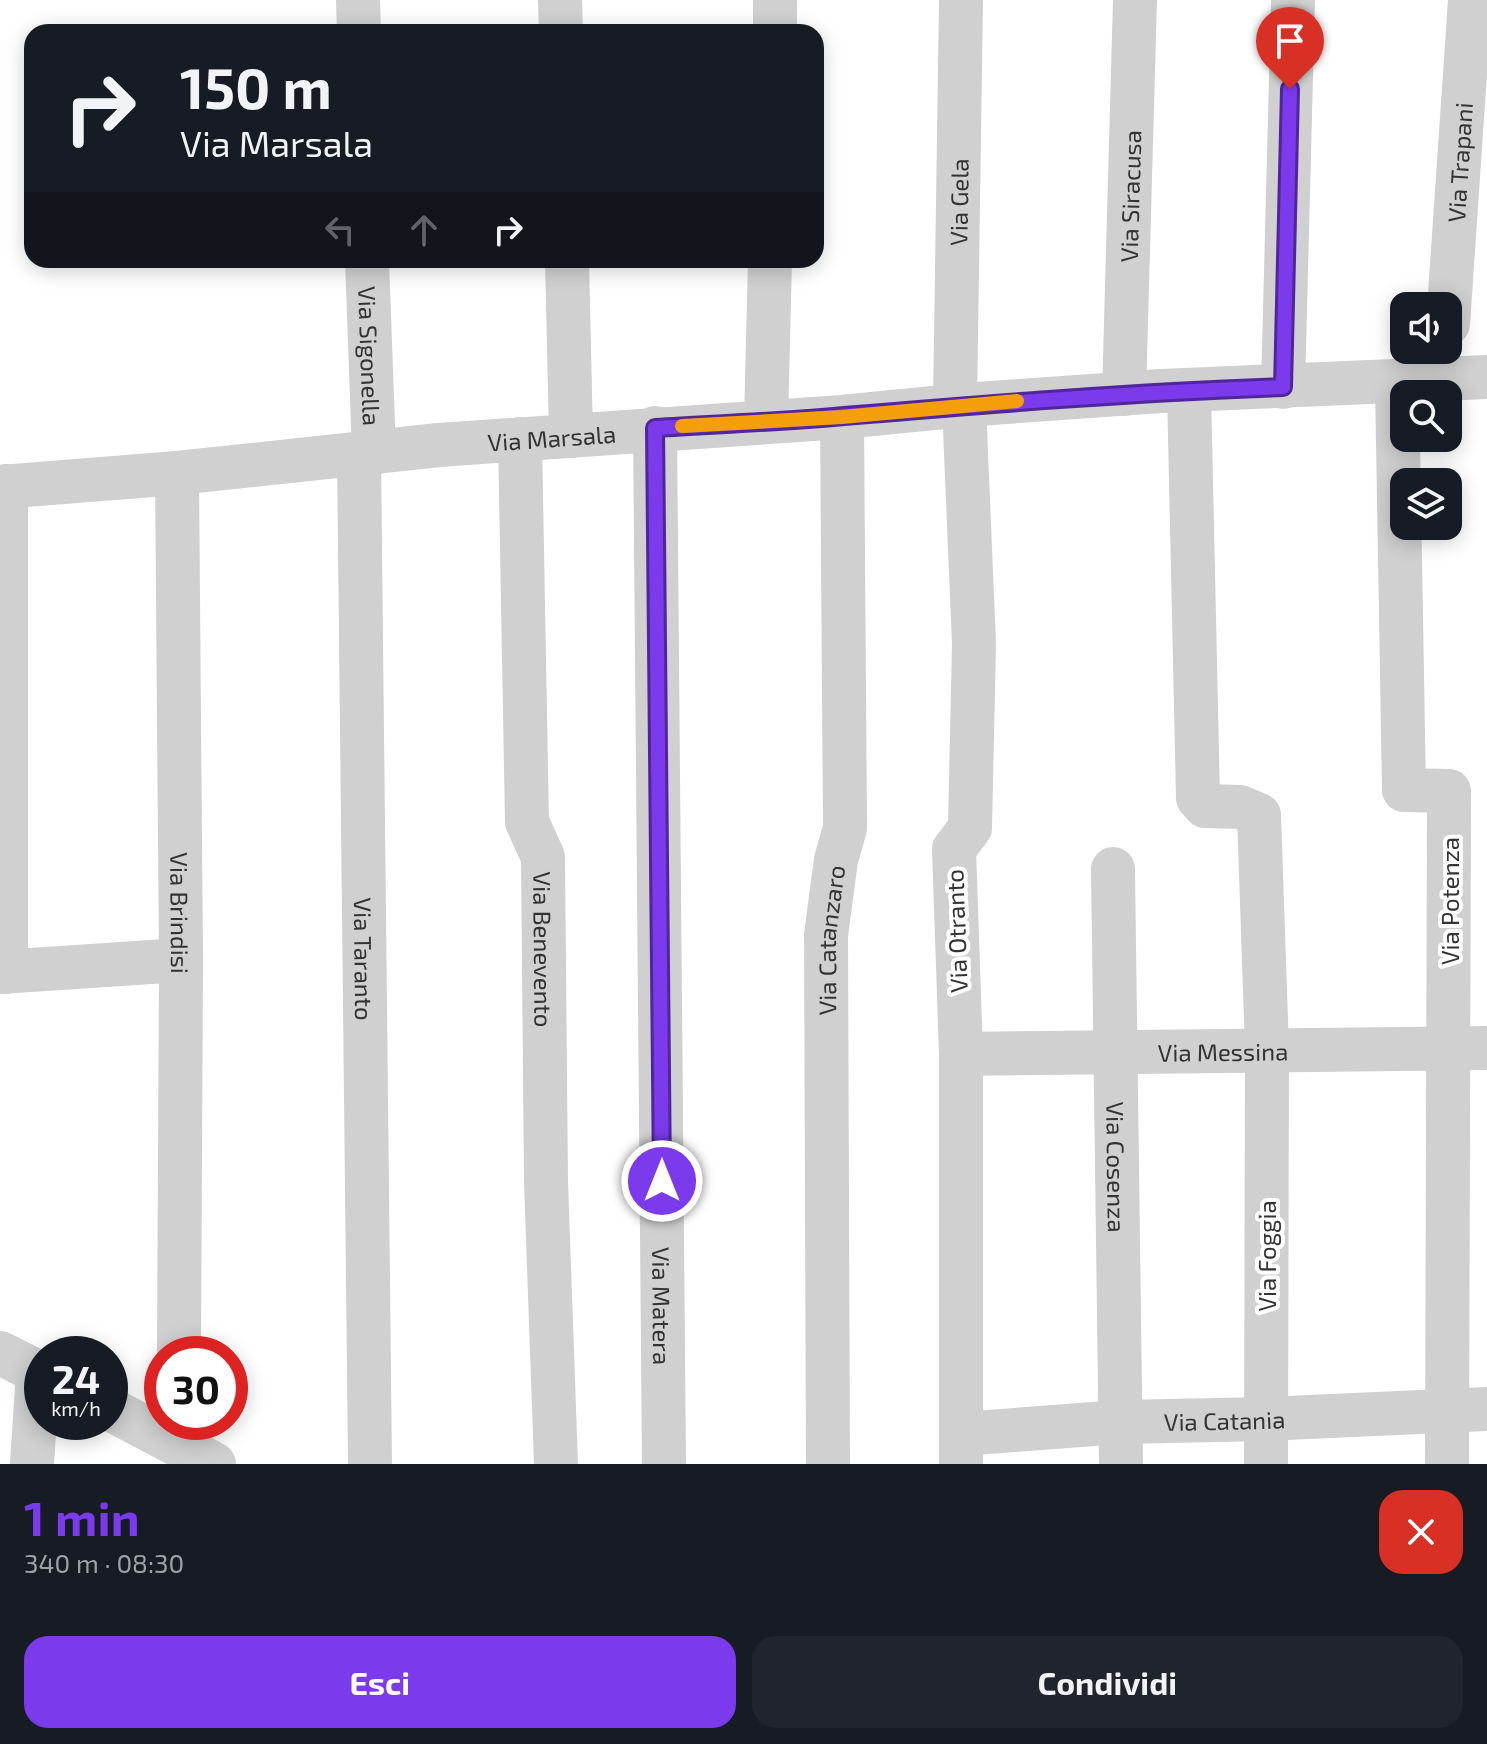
<!DOCTYPE html>
<html lang="it">
<head>
<meta charset="utf-8">
<style>
  :root { --surface:#171b24; --page:#20242c; --text:#f1f3f6; --muted:#9ea1a6; --accent:#7c3aed }
  body { margin:0; font-family:"Exo 2",sans-serif; background:var(--page); color:var(--text); height:100vh; display:flex; flex-direction:column; font-size:30px; white-space:nowrap }
  * { box-sizing:border-box; margin:0 }
  p { font-size:26px; color:var(--muted) }
  .icon { flex:none; width:44px; height:44px; fill:none; stroke:currentColor; stroke-width:2; stroke-linecap:round; stroke-linejoin:round }
  .map { position:relative; height:1464px; overflow:hidden }
  .panel { display:flex; flex-direction:column; background:var(--surface); flex:1 }
  .panel>* { flex:none }
  .top-card { position:absolute; left:24px; top:24px; width:800px; height:244px; border-radius:24px; box-shadow:0 4px 20px #0003; background:#171b24; color:var(--text); overflow:hidden }
  .fabs { position:absolute; left:1390px; top:292px; display:grid; gap:16px }
  .fabs a { display:grid; place-items:center; width:72px; height:72px; border-radius:16px; background:var(--surface); box-shadow:0 4px 20px #0003; font-size:40px }
  .speed { position:absolute; left:24px; top:1336px; display:flex; gap:16px; font-size:40px; font-weight:700; text-align:center }
  .speed>* { display:grid; place-content:center; width:104px; height:104px; border-radius:50%; background:var(--surface); box-shadow:0 4px 20px #0003; line-height:1 }
  .speed small { font-size:20px; font-weight:400 }
  .speed .limit { border:12px solid #d22; background:#fff; color:#111 }
  .pin { position:absolute; display:grid; place-items:center; width:68px; height:68px; color:#fff; margin:-82px -34px; border-radius:50% 50% 50% 0; rotate:-45deg; box-shadow:0 0 8px #0007 }
  .pin .icon { rotate:45deg }
  .me { position:absolute; width:88px; margin:-44px; rotate:0deg; stroke-linejoin:round; filter:drop-shadow(0 0 6px #0008) }
  .turn { display:flex; align-items:center; gap:28px; height:168px; padding:0 24px; font-size:36px }
  .turn .icon { width:104px; height:104px; stroke-width:2.5 }
  .turn b { display:block; font-size:56px; line-height:68px }
  .lanes { display:flex; align-items:center; height:76px; padding:0 24px; background:#0003; justify-content:center; gap:40px; direction:ltr }
  .lanes .off { opacity:.35 }
  .round { display:grid; place-items:center; flex:none; width:84px; height:84px; border-radius:24px; background:var(--page) }
  .overview { display:flex; align-items:center; justify-content:space-between; height:136px; padding:0 24px }
  h1 { font-size:48px; font-weight:700; line-height:60px; color:var(--accent) }
  .primary-button { display:flex; gap:16px; margin-top:auto; padding:16px 24px }
  .primary-button a { flex:1; height:92px; border-radius:24px; background:var(--accent); color:#fff; font-size:32px; font-weight:700; line-height:92px; text-align:center }
  .primary-button a+a { background:var(--page); color:var(--text) }
  .map>svg:first-child { display:block }
  .lines { fill:none; stroke-linecap:round; stroke-linejoin:round }
  .minor { stroke:#d0d0d0; stroke-width:44 }
  .route-casing { stroke:#51269a; stroke-width:20 }
  .route { stroke:#7c3aed; stroke-width:14 }
  .slow { stroke:#f59e0b; stroke-width:14 }
  .labels { text-anchor:middle; dominant-baseline:central; stroke-width:8; stroke-linejoin:round; paint-order:stroke }
  .street-label { font-size:24px; fill:#333; stroke:#fff }
</style>
</head>
<body>
<div class="map">
<svg width="1487" height="1464" viewBox="0 0 1487 1464">
  <rect width="100%" height="100%" fill="#fff"/>
  <g class="lines">
    <!-- minor -->
    <g class="minor">
      <path d="M358 0 359 32"/>
      <path d="M560 0 561 32"/>
      <path d="M775 32V0"/>
      <path id="s1" d="M367 260 374 453"/>
      <path d="M567 260 571 436"/>
      <path id="s2" d="M1448 324 1470 0"/>
      <path d="M1397 383 1404 790 1449 791 1447 1464"/>
      <path d="M1283 387 1293 0"/>
      <path d="M1189 391 1198 798 1205 806 1240 807 1259 815 1267 1049 1266 1464"/>
      <path id="s3" d="M1124 394 1135 0"/>
      <path id="s4" d="M955 406 961 0"/>
      <path d="M766 421 770 260"/>
      <path id="s5" d="M655 428 664 1464"/>
      <path id="s6" d="M520 439 527 822 543 857 546 1182 556 1464"/>
      <path id="s7" d="M359 455 370 1464"/>
      <path id="s8" d="M177 473 181 960 179 1354"/>
      <path d="M6 486V972"/>
      <path id="s9" d="M0 487 177 473 439 445 842 417 964 405 1161 391 1487 377"/>
      <path id="s10" d="M1113 869 1121 1464"/>
      <path d="M0 972 181 960"/>
      <path id="s11" d="M961 1054 1487 1048"/>
      <path d="M0 1353 42 1374"/>
      <path d="M110 1409 214 1464"/>
      <path id="s12" d="M961 1434 1120 1422 1266 1419 1487 1409"/>
      <path d="M32 1464 38 1372"/>
      <path id="s13" d="M828 1464 826 935 836 860 845 828 842 417"/>
      <path d="M961 1464V1054L954 849 970 828 974 644 964 405"/>
    </g>
  </g>
  <g class="lines">
    <defs>
      <path id="route" d="M662 1181 655 428C718 424 781 422 844 416 990 404 1136 392 1283 387L1290 89"/>
    </defs>
    <!-- route casing -->
    <use href="#route" class="route-casing"/>
    <!-- route -->
    <use href="#route" class="route"/>
    <!-- slow -->
    <path class="slow" d="M682 426 842 417 1017 401"/>
  </g>
  <g class="labels">
    <!-- street labels -->
    <g class="street-label">
      <text stroke="none"><textPath href="#s2" startOffset="162">Via Trapani</textPath></text>
      <text stroke="none"><textPath href="#s3" startOffset="198">Via Siracusa</textPath></text>
      <text stroke="none"><textPath href="#s4" startOffset="204">Via Gela</textPath></text>
      <text stroke="none"><textPath href="#s1" startOffset="96">Via Sigonella</textPath></text>
      <text stroke="none"><textPath href="#s9" startOffset="554">Via Marsala</textPath></text>
      <text transform="translate(1449 901) rotate(-90)">Via Potenza</text>
      <text stroke="none"><textPath href="#s8" startOffset="440">Via Brindisi</textPath></text>
      <text transform="translate(956 931) rotate(-92)">Via Otranto</text>
      <text stroke="none"><textPath href="#s13" startOffset="524">Via Catanzaro</textPath></text>
      <text stroke="none"><textPath href="#s6" startOffset="514">Via Benevento</textPath></text>
      <text stroke="none"><textPath href="#s7" startOffset="504">Via Taranto</textPath></text>
      <text stroke="none"><textPath href="#s11" startOffset="262">Via Messina</textPath></text>
      <text stroke="none"><textPath href="#s10" startOffset="298">Via Cosenza</textPath></text>
      <text transform="translate(1266 1256) rotate(-90)">Via Foggia</text>
      <text stroke="none"><textPath href="#s5" startOffset="878">Via Matera</textPath></text>
      <text stroke="none"><textPath href="#s12" startOffset="264">Via Catania</textPath></text>
    </g>
  </g>
</svg>
<div class="fabs">
<a><svg class="icon" aria-label="sound" viewBox="0 0 24 24"><path d="M4 9h4l5-4v14l-5-4H4zM17 9q2 3 0 6"/></svg></a>
<a><svg class="icon" aria-label="search" viewBox="0 0 24 24"><circle cx="10" cy="10" r="6"/><path d="M15 15l6 6"/></svg></a>
<a><svg class="icon" aria-label="layers" viewBox="0 0 24 24"><path d="M12 4l9 5-9 5-9-5zM3 14l9 5 9-5"/></svg></a>
</div>
<div class="speed"><div>24<small>km/h</small></div><div class="limit">30</div></div>
<div class="pin" style="left:1290px;top:89px;background:#d93025"><svg class="icon" aria-label="arrive" viewBox="0 0 24 24"><path d="M6 21V4h12l-3 4 3 4H6"/></svg></div>
<svg class="me" style="left:662px;top:1181px" viewBox="-20 -20 40 40"><circle r="17" fill="#7c3aed" stroke="#fff" stroke-width="3"/><path d="M0-11L8 9 0 5-8 9z" fill="#fff"/></svg>
<div class="top-card">
<div class="turn"><svg class="icon" aria-label="right" viewBox="0 0 24 24"><path d="M7 20v-9h11M14 6l5 5-5 5"/></svg><div><b>150 m</b>Via Marsala</div></div>
<div class="lanes"><svg class="icon off" aria-label="left" viewBox="0 0 24 24"><path d="M17 20v-9H6M10 6l-5 5 5 5"/></svg><svg class="icon off" aria-label="ahead" viewBox="0 0 24 24"><path d="M12 20V5M6 11l6-6 6 6"/></svg><svg class="icon" aria-label="right" viewBox="0 0 24 24"><path d="M7 20v-9h11M14 6l5 5-5 5"/></svg></div>
</div>
</div>
<section class="panel">
<div class="overview"><div><h1>1 min</h1><p>340 m · 08:30</p></div><a class="round" style="background:#d93025;color:#fff"><svg class="icon" aria-label="close" viewBox="0 0 24 24"><path d="M6 6l12 12M18 6L6 18"/></svg></a></div>
<div class="primary-button"><a>Esci</a><a>Condividi</a></div>
</section>
</body>
</html>
